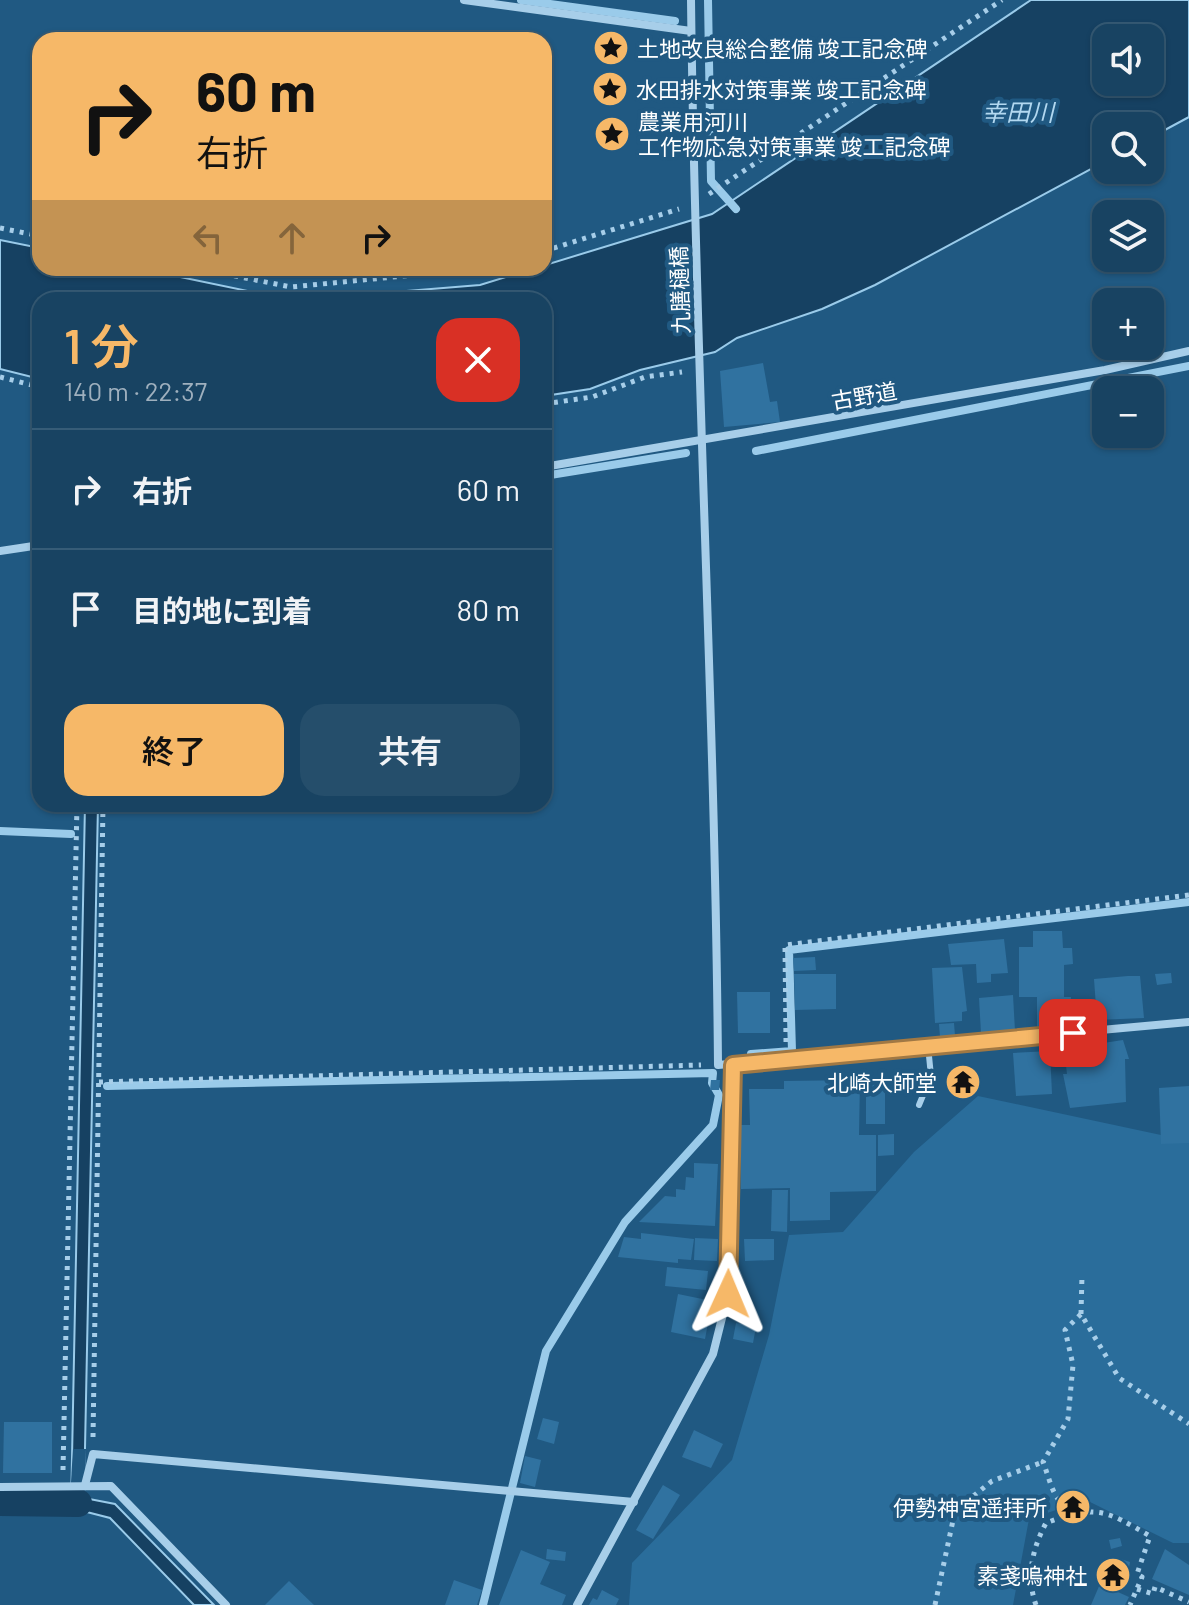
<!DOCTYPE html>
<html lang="ja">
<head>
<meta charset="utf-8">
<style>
  :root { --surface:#184362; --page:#254e6b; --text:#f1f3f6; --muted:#9fb0be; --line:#365c77; --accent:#f6b868 }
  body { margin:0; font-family:Barlow,"Noto Sans JP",sans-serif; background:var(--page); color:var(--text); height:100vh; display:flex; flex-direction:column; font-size:30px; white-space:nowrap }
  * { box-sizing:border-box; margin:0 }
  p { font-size:26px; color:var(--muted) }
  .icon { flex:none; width:44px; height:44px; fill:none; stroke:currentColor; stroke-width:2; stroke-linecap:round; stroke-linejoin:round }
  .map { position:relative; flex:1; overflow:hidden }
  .details { position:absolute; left:32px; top:292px; width:520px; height:520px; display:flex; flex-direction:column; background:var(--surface); border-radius:24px; box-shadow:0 2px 6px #0004,0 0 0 2px var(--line) }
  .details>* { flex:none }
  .hud { position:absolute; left:32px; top:32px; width:520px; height:244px; border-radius:24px; box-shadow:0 2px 6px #0004,0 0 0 2px var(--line); background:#f6b868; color:#111; overflow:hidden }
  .tools { position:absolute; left:1092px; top:24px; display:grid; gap:16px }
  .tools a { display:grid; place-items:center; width:72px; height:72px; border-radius:16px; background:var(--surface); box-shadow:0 2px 6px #0004,0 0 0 2px var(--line); font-size:40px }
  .pin { position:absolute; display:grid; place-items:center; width:68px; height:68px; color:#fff; margin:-34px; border-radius:16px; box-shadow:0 4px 12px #0006 }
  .me { position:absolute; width:88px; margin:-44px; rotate:1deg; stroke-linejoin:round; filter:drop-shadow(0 0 6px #0008) }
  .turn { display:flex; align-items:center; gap:28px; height:168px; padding:0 32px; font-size:36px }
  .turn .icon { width:104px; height:104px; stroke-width:2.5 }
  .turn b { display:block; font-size:56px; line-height:68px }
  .lanes { display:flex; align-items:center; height:76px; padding:0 32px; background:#0003; justify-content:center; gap:40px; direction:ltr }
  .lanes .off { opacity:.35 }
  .round { display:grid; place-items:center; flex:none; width:84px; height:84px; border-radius:24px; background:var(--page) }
  .summary { display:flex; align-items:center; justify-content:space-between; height:136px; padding:0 32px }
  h1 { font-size:48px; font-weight:600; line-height:60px; color:var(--accent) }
  .action { display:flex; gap:16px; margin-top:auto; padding:16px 32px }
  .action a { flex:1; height:92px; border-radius:24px; background:var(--accent); color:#111; font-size:32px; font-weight:600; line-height:92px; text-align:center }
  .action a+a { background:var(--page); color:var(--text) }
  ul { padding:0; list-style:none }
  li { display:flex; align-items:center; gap:24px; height:120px; padding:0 32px; border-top:2px solid var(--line) }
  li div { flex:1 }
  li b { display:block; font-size:30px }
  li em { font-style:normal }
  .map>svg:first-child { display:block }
  .green { fill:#2a6d9b }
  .water { fill:#164162; stroke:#9acbea; stroke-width:2; fill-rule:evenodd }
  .pier { fill:#205982 }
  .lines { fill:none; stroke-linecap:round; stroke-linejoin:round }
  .stream { stroke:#9acbea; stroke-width:8 }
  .canal { stroke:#164162; stroke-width:28 }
  .building { fill:#3072a0 }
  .path { stroke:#a7cee9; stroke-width:5; stroke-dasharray:4 6; stroke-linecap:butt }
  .service { stroke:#a7cee9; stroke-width:6 }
  .minor { stroke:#a7cee9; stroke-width:8 }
  .route-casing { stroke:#a07844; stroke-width:20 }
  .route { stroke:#f6b868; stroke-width:14 }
  .labels { text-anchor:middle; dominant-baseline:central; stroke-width:8; stroke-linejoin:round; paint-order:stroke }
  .poi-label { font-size:22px; fill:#fff; stroke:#205982; text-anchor:start }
  .street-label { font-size:22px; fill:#fff; stroke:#205982 }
  .water-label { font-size:24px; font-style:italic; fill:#b2d8f0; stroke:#205982 }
</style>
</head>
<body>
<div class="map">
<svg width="1189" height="1605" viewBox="0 0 1189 1605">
  <rect width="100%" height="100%" fill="#205982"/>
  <!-- green -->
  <path class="green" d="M978 1096 1189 1141V1543H1173L1086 1500 1029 1519 1013 1605H629L632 1563 732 1460 769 1335 789 1235 843 1232 914 1152Z"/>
  <!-- water -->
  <g class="water">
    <path d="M1031 0H1189V117L1150 138V126H1106V161L875 285 822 309 737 338 715 352 640 370 590 389 544 396V300H296L480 285 712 214ZM1106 38H1150V82H1106Z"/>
    <path d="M0 240 40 248V268H137L291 300H40V379L0 369Z"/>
    <path d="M85 804H98L84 1498 115 1504 214 1605H194L110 1518 71 1508Z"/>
  </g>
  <!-- pier -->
  <path class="pier" d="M73 1449H86L85 1498H70Z"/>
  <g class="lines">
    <!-- stream -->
    <g class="stream">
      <path d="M521 0 675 21"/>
      <path d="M708 0 711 181 736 209"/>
      <path d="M756 451 1189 366"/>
      <path d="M544 476 686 453"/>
      <path d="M0 831 71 834"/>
      <path d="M751 1054 792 1051 789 950 1189 902"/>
      <path d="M107 1086 713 1073 712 1083 719 1095 713 1125 625 1222 546 1351 483 1605"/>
    </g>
    <!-- canal -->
    <path class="canal" d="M0 1502 78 1503"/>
  </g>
  <!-- building -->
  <g class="building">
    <path d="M763 363 770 402 777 401 780 422 724 427 720 371Z"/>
    <path d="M1033 931H1062L1063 948H1072L1073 964 1064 965V997H1071L1070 1023 1037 1027V997H1019V947H1033Z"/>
    <path d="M1004 939 1008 973 991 974V982L977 983 976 964 951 965 948 944Z"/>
    <path d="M815 957 816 970 794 971 793 958Z"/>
    <path d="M962 967 967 1011 962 1012V1021L935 1023 932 968Z"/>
    <path d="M1171 973 1172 983 1157 985 1155 974Z"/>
    <path d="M794 974H836V1009L795 1010Z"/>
    <path d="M1128 976H1140L1144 1018 1097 1020 1094 979Z"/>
    <path d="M737 992H770V1033H738Z"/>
    <path d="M1013 995 1015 1031 981 1033 979 998Z"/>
    <path d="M954 1023 955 1036 940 1037 939 1024Z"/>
    <path d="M1123 1040 1129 1059H1125L1126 1102 1070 1108 1063 1074H1067L1064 1049Z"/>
    <path d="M1050 1051 1052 1094 1016 1096 1013 1053Z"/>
    <circle cx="963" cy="1081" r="6"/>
    <rect x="866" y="1078" width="19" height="46"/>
    <path d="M711 1080H720L719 1090H710Z"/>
    <path d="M860 1080 859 1135H876V1191L830 1192V1220L790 1221V1188L741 1189V1125H750L749 1089H784V1081Z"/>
    <path d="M1189 1086V1143L1161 1144 1159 1088Z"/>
    <path d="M894 1134V1155L878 1156V1135Z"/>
    <path d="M694 1163 718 1164 715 1226 639 1222 665 1196 676 1197V1189L685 1190 686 1177 694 1178Z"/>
    <path d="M772 1190H788L787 1232 771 1231Z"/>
    <path d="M641 1233 694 1239 691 1260 678 1259V1263L618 1257 624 1237 641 1239Z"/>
    <path d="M695 1238 718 1239 717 1261 694 1260Z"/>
    <path d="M744 1239H774V1260L745 1261Z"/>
    <path d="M667 1267 708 1271 706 1290 665 1286Z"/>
    <path d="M678 1294 712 1301 705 1339 671 1332Z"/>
    <path d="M736 1323 756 1327 753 1343 733 1339Z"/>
    <path d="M543 1418 559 1422 554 1444 537 1439Z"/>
    <path d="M4 1422H52V1473H3Z"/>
    <path d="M694 1430 723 1444 711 1468 682 1457Z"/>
    <path d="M525 1456 541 1460 535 1487 520 1483Z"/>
    <path d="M663 1485 680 1495 653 1539 636 1530Z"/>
    <path d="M1120 1538 1122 1546 1111 1549 1109 1540Z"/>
    <path d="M547 1549 566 1552 565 1561 546 1559Z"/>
    <path d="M1165 1549 1189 1565V1595L1152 1579Z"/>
    <path d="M521 1550 550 1562 540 1584 566 1595 562 1605H499Z"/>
    <path d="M1114 1557 1130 1562 1129 1568 1112 1566Z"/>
    <path d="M454 1580 482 1590 477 1605H445Z"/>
    <path d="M289 1581 314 1605H265Z"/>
    <path d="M1100 1584 1129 1597 1125 1605H1091Z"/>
    <path d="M602 1590 619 1599 616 1605H589L593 1598 597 1600Z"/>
  </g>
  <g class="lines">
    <!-- path -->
    <g class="path">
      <path d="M709 194 1002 0"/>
      <path d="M0 228 40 236"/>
      <path d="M544 251 679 209"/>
      <path d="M195 268 291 287 486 268"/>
      <path d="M0 377 40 387"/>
      <path d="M544 404 592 397 645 377 682 372"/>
      <path d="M786 1042 785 945 1189 895"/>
      <path d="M99 1082 701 1065"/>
      <path d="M1081 1314 1082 1275"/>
      <path d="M93 1437 103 804"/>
      <path d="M63 1470 77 804"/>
      <path d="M1075 1512C1053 1504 1051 1482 1043 1462L1068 1419 1073 1365 1065 1330 1081 1314 1119 1378 1189 1424"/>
      <path d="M1137 1589 1153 1594 1155 1587 1189 1602"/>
      <path d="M935 1605 955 1511 992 1481 1043 1462"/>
      <path d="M1036 1605C1026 1577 1032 1549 1046 1523 1096 1504 1105 1510 1150 1536L1137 1574 1142 1577 1130 1605"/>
    </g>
    <!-- service -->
    <path class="service" d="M919 1105 931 1076 928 1046"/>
    <!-- minor -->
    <g class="minor">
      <path d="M464 0 691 31"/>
      <path d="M691 0C695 355 715 710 718 1065L1189 1022"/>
      <path d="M544 467 1105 370 1189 351"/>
      <path d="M0 551 40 545"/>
      <path d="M85 1485 93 1454 634 1502"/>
      <path d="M0 1487 111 1486 226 1605"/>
      <path d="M577 1605 713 1354 728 1294 733 1065"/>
    </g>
  </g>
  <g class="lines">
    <defs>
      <path id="route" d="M728 1294 733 1065 1073 1033"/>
    </defs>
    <!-- route casing -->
    <use href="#route" class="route-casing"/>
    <!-- route -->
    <use href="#route" class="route"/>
  </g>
  <!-- icons -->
  <defs>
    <symbol id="sight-disc" viewBox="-11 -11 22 22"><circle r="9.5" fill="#f6b868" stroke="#205982"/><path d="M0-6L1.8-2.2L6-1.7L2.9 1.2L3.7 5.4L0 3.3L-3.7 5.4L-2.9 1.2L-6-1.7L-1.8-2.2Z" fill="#111"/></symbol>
    <symbol id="temple-disc" viewBox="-11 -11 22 22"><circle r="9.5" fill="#f6b868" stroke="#205982"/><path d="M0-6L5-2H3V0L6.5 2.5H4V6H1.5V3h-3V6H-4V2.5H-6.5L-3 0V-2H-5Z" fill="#111"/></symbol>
  </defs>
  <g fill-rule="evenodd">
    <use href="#sight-disc" x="591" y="28" width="40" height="40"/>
    <use href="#sight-disc" x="590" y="69" width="40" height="40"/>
    <use href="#sight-disc" x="592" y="114" width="40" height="40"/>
    <use href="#temple-disc" x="943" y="1062" width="40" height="40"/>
    <use href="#temple-disc" x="1053" y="1487" width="40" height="40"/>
    <use href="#temple-disc" x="1093" y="1555" width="40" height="40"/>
  </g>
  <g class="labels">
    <!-- poi labels -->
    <g class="poi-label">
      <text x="637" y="48">土地改良総合整備 竣工記念碑</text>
      <text x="636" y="89">水田排水対策事業 竣工記念碑</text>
      <text x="638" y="121">農業用河川<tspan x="638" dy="25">工作物応急対策事業 竣工記念碑</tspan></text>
      <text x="937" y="1082" text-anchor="end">北崎大師堂</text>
      <text x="1047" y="1507" text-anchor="end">伊勢神宮遥拝所</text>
      <text x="1087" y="1575" text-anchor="end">素戔嗚神社</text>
    </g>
    <!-- street labels -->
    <g class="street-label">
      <text transform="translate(679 290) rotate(-92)">九膳樋橋</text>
      <text transform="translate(864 395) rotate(-10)">古野道</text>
    </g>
    <!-- water labels -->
    <g class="water-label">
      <text x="1018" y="111">幸田川</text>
    </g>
  </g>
</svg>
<div class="tools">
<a><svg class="icon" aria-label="sound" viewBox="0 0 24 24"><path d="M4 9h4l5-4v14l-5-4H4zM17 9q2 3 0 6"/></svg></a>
<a><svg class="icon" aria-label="search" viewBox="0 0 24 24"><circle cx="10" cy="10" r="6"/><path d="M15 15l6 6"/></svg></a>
<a><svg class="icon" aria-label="layers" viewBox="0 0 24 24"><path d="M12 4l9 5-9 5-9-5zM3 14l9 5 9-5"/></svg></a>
<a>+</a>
<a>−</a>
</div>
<div class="pin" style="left:1073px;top:1033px;background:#d93025"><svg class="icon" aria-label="arrive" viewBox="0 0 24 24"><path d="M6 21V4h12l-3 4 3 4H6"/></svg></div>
<svg class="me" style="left:728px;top:1294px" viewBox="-20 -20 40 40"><path d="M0-17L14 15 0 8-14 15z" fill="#f6b868" stroke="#fff" stroke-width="4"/></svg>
<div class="hud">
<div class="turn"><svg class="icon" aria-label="right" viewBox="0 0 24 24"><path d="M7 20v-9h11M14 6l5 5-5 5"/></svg><div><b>60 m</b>右折</div></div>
<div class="lanes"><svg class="icon off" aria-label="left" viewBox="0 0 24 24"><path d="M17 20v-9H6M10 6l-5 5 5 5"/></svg><svg class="icon off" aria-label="ahead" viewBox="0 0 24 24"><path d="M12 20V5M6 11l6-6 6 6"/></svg><svg class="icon" aria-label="right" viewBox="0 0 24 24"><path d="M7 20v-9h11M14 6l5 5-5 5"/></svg></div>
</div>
<section class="details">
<div class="summary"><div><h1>1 分</h1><p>140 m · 22:37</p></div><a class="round" style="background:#d93025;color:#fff"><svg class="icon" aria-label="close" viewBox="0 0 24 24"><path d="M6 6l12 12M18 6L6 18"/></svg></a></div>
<ul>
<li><svg class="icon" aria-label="right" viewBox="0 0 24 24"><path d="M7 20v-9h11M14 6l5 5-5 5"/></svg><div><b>右折</b></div><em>60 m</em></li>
<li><svg class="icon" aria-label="arrive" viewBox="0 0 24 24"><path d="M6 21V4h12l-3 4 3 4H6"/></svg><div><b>目的地に到着</b></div><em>80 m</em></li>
</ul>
<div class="action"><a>終了</a><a>共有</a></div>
</section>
</div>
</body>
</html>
